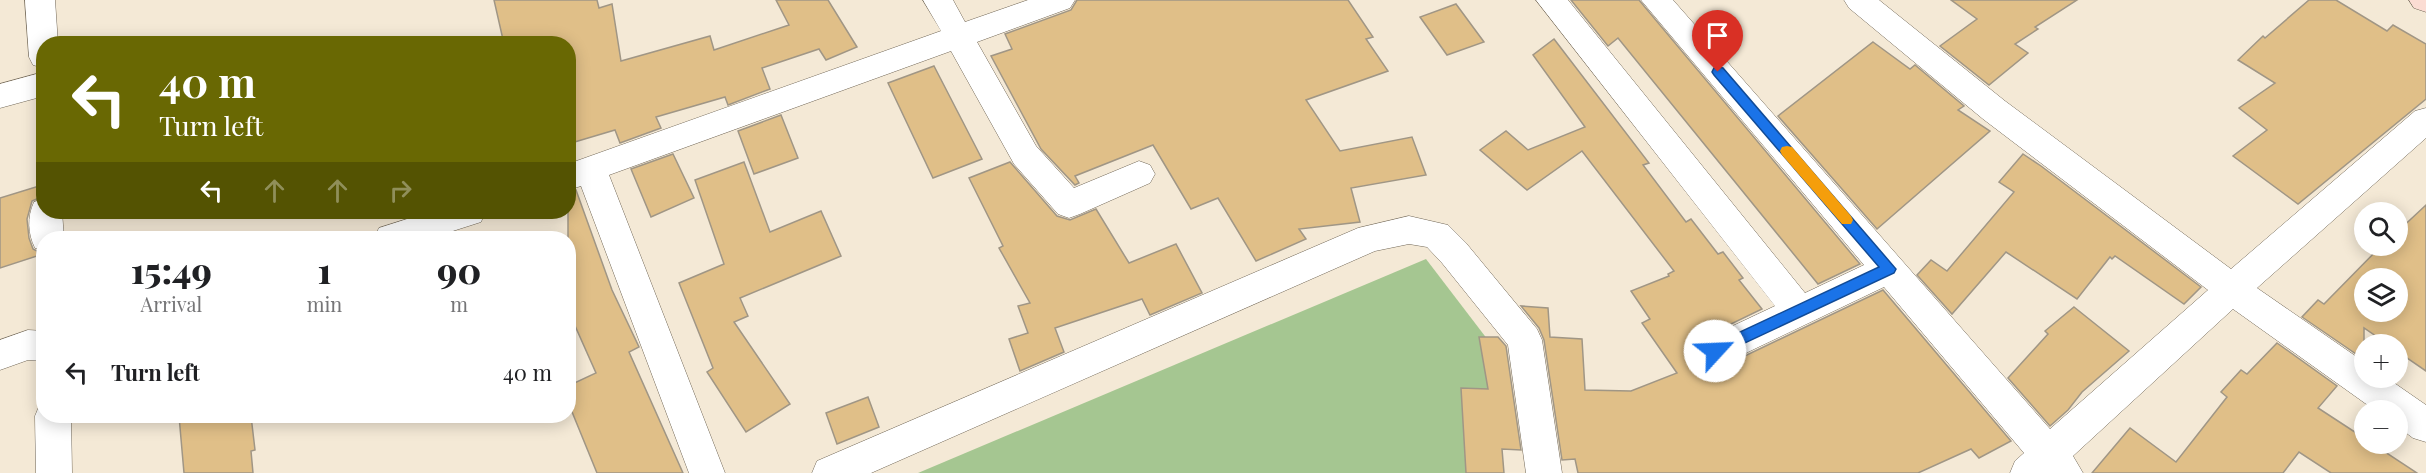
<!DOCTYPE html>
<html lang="en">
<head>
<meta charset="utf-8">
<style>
  :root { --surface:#fff; --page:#f6f6f6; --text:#202124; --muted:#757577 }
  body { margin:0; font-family:"Playfair Display",serif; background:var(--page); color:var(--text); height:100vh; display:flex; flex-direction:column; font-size:22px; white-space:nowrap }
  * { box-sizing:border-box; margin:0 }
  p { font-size:20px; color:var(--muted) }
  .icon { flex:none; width:33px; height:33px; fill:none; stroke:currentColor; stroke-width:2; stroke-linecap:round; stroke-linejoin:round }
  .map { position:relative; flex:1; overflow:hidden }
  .details { position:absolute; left:36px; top:231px; width:540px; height:192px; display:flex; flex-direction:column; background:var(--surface); border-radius:24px; box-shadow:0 3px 15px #0003 }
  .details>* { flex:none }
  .hud { position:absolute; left:36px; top:36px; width:540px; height:183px; border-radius:24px; box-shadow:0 3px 15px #0003; background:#696803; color:#fff; overflow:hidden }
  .buttons { position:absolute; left:2354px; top:202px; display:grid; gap:12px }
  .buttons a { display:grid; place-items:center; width:54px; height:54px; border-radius:50%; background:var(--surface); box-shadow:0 3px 15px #0003; font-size:30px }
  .pin { position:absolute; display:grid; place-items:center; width:51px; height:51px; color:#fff; margin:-62px -26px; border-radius:50% 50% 50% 0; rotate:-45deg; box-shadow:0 0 6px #0007 }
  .pin .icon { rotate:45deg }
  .me { position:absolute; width:66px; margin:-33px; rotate:65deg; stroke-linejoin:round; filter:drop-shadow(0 0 4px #0008) }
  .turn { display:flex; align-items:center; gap:21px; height:126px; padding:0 24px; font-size:27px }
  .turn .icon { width:78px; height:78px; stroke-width:2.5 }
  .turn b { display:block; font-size:42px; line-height:51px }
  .lanes { display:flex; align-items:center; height:57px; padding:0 24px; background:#0003; justify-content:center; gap:30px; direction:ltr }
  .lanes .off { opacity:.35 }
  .eta { display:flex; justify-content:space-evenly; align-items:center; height:102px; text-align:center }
  .eta b { font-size:36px; font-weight:800; line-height:42px }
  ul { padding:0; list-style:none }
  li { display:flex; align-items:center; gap:18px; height:78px; padding:0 24px }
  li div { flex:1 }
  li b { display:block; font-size:22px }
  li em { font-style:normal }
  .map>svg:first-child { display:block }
  .forest { fill:#a5c691 }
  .building { fill:#e0bf88; stroke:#a09685; stroke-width:1.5; fill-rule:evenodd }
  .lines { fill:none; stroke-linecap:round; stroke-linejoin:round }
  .minor-casing { stroke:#716757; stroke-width:1 }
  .secondary-casing { stroke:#716757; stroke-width:1 }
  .minor { fill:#fff; fill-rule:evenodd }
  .secondary { fill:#fbdcd3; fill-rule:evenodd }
  .route { fill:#1a73e8; stroke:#114b97; stroke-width:1.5 }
  .slow { fill:#f59e0b }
</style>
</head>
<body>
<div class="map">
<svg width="2426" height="473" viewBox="0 0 2426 473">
  <rect width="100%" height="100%" fill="#f4e9d6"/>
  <!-- forest -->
  <path class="forest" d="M1426 259 1491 344 1486 473H918Z"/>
  <!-- building -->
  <g class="building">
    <path d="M494 0H597L599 8 612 4 621 61 710 36 714 50 789 25 776 0H828L857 47 826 60 819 49 762 68 770 89 728 105 725 97 656 117 661 128 620 143 615 130 568 144V44H504Z"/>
    <path d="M1077 0H1348L1373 37 1366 39 1388 71 1306 100 1340 151 1412 137 1426 175 1351 188 1360 222 1299 229 1306 239 1256 261 1218 198 1191 209 1153 145 1075 176 1079 183 1075 185 1041 149 991 56 1012 49 1005 34 1071 10Z"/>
    <path d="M1571 0H1639L1860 264 1818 284 1618 38 1608 46Z"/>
    <path d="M1951 0H2077L2035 27 2038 29 2015 44 2028 53 1989 85 1940 46 1977 19Z"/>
    <path d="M2309 0H2336L2387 31 2393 25 2426 44V99L2298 204 2233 156 2267 130 2239 108 2275 83 2238 60 2263 36 2265 38Z"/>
    <path d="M1456 4 1484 42 1447 55 1420 17Z"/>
    <path d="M1554 39 1649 163 1643 165 1686 222 1691 219 1718 254 1723 252 1743 278 1739 280 1762 309 1702 338 1696 352 1702 364 1714 368 1728 364 1883 290 2011 441 1979 458 1971 449 1918 473H1578L1575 459 1562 460 1544 340 1539 328 1521 306 1548 308 1550 337 1582 339 1585 390 1631 391 1677 373 1642 323 1650 319 1631 291 1669 276 1668 274 1674 271 1582 151 1527 190 1480 150 1506 131 1528 150 1585 127 1533 55Z"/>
    <path d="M1873 42 1910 69 1915 65 1964 106 1958 110 1990 131 1877 229 1778 116Z"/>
    <path d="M934 66 982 159 933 178 888 83Z"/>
    <path d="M781 115 798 158 754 174 738 131Z"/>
    <path d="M673 154 694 198 651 217 631 169Z"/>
    <path d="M2023 154 2041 166 2201 287 2184 304 2115 256 2112 259 2110 257 2077 299 2006 252 1952 314 1917 275 1931 260 1947 271 2014 192 1999 182Z"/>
    <path d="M744 162 770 232 821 211 841 256 740 298 748 316 734 322 790 404 746 432 707 372 713 368 679 283 724 264 695 180Z"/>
    <path d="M1010 162 1057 216 1070 220 1096 209 1129 263 1176 244 1202 293 1150 315 1142 299 1055 328 1064 352 1020 371 1009 339 1028 333 1018 306 1030 303 999 248 1003 246 969 178Z"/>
    <path d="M39 186V198L32 201 27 219 29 238 33 249 37 251V256L0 268V198Z"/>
    <path d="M576 190 612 290 639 347 629 352 683 473H597L568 402V386L596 373 568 310V192Z"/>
    <path d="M2426 205V371L2397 351V345H2389L2364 328V356L2362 358 2302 317 2318 300 2324 304 2381 246H2397V232ZM2364 279H2397V312H2364Z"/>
    <path d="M2074 307 2129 351 2082 392 2068 410 2050 426 2008 378 2048 334 2045 331Z"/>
    <path d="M1479 337H1498L1506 346 1521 450 1502 449 1504 473H1466L1461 388 1488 389Z"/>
    <path d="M2277 343 2337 386 2318 408 2364 438V444H2373L2417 473H2331L2299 452 2283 473H2092L2130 428 2176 462 2227 397 2221 392 2241 370 2247 374Z"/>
    <path d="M868 397 879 427 837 444 826 413Z"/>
    <path d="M179 416H251L255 450 251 451 253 473H184Z"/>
  </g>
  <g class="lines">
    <defs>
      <g id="minor">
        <path d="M25 0H55L58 44H44V68L33 65 29 57Z"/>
        <path d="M923 0H953L965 22 1028 0H1075L1070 8 977 42 1036 146 1074 188 1139 161 1150 165 1155 174 1150 183 1080 214 1069 218 1058 214 1014 164 951 51 609 175 725 473H689L581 186 568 190V164L941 31Z"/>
        <path d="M1536 0H1568L1805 293 1864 265 1641 0H1673L2050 429 2208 290 1983 119 1849 8 1844 0H1879L2005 101 2231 269 2415 111 2426 108V138L2257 288 2364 362V378H2387L2426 405V442L2413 438 2397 426V411H2376L2233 309 2073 456 2083 473H2010L2015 461 2024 453 1884 287 1727 362 1715 366 1703 362 1698 351 1703 340 1775 306Z"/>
        <path d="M44 72V96L0 108V84Z"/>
        <path d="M44 199V212H62L64 238H44V251L35 248C28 234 27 217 34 202Z"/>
        <path d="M429 212H485L481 222 431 238H374L379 228Z"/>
        <path d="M1409 216 1448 225 1466 243 1537 329 1542 340 1562 473H1526L1508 345 1442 263 1427 247 1409 244 1375 251 871 473H812L817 461 1358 228Z"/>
        <path d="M28 330 44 331V361L28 360 0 370V340Z"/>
        <path d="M44 403V416H71L72 473H36L35 416 40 404Z"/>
      </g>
      <path id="secondary" d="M2409 0H2426V12L2414 8Z"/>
    </defs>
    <!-- minor casing -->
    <use href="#minor" class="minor-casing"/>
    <!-- secondary casing -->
    <use href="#secondary" class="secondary-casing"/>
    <!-- minor -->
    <use href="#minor" class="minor"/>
    <!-- secondary -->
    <use href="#secondary" class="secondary"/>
  </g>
  <!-- route -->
  <path class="route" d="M1718 67 1723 68 1896 269 1894 273 1715 357 1710 355 1708 351 1710 346 1879 267 1714 75 1712 72 1714 68Z"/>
  <!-- slow -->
  <path class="slow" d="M1787 146 1792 147 1851 216 1853 220 1851 224H1842L1782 155 1780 151 1782 147Z"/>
</svg>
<div class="buttons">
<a><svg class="icon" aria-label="search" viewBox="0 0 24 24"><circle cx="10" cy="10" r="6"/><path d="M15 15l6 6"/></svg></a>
<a><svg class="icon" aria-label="layers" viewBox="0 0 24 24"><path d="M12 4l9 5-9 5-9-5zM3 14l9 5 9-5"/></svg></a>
<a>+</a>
<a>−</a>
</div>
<div class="pin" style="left:1718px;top:72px;background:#d93025"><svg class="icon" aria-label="arrive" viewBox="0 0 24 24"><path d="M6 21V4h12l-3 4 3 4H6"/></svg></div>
<svg class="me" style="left:1715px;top:351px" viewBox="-20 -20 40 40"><circle r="19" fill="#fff"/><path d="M0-13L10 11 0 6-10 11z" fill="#1a73e8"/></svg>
<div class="hud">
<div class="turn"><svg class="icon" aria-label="left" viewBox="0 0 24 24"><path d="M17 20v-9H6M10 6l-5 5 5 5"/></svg><div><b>40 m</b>Turn left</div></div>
<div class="lanes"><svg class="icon" aria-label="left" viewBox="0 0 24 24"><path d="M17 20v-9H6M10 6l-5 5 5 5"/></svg><svg class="icon off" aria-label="ahead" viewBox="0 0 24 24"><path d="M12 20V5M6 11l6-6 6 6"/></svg><svg class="icon off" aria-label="ahead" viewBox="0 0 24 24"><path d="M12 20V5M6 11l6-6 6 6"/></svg><svg class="icon off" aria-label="right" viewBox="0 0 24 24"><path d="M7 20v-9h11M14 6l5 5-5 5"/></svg></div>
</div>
<section class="details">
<div class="eta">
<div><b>15:49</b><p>Arrival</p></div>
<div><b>1</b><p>min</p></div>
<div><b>90</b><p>m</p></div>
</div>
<ul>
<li><svg class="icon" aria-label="left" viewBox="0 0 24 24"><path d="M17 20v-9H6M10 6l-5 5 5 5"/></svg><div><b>Turn left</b></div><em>40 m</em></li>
</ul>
</section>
</div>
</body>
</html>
